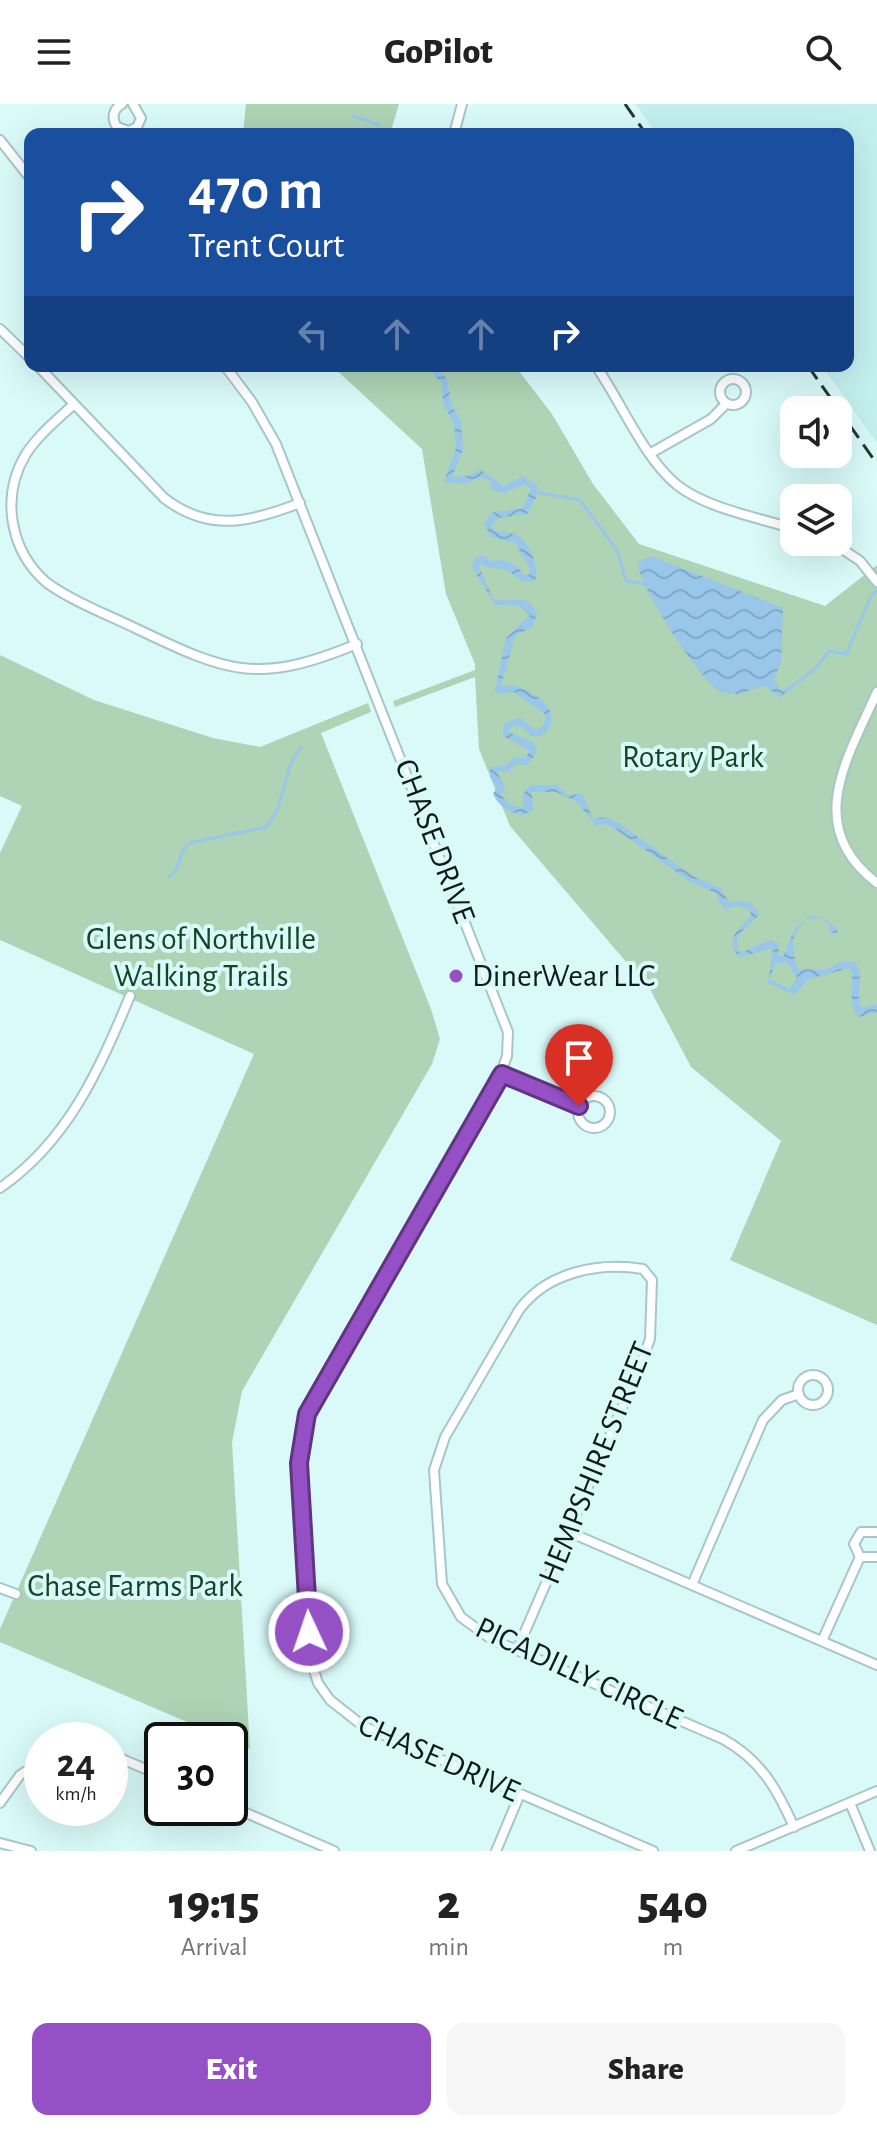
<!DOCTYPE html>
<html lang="en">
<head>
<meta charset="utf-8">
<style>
  :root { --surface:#fff; --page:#f6f6f6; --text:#222; --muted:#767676; --accent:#9450c4 }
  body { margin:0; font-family:"Alegreya Sans",sans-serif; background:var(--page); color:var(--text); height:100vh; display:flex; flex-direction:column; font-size:30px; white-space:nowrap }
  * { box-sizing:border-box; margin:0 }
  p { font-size:26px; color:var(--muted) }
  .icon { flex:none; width:44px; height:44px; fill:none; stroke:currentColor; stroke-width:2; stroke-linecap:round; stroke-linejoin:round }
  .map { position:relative; height:1747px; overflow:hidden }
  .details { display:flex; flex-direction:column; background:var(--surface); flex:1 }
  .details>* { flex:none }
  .guide { position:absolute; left:24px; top:24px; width:830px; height:244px; border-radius:16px; box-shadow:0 8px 32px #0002; background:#1a4fa0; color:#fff; overflow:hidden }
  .controls { position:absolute; left:780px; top:292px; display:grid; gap:16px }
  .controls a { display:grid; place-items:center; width:72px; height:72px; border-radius:16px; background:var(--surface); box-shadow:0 8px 32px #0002; font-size:40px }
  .speed { position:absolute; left:24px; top:1618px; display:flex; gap:16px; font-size:40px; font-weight:700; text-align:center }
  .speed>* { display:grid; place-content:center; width:104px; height:104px; border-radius:50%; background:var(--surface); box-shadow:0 8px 32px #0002; line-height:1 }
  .speed small { font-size:20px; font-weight:400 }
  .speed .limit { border:4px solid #111; border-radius:12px; background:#fff; color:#111 }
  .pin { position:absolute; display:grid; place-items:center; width:68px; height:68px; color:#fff; margin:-82px -34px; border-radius:50% 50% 50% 0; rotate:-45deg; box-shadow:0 0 8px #0007 }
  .pin .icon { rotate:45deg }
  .me { position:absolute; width:88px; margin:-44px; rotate:357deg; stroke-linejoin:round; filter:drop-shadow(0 0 6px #0008) }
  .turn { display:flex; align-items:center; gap:28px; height:168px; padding:0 32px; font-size:36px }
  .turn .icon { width:104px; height:104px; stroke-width:2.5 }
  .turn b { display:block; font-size:56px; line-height:68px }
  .lanes { display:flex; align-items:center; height:76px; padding:0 32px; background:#0003; justify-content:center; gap:40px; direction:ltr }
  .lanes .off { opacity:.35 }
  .eta { display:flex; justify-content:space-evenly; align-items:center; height:136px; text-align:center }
  .eta b { font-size:48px; font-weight:800; line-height:56px }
  .action { display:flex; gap:16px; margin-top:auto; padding:16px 32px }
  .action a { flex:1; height:92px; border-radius:16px; background:var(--accent); color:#fff; font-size:32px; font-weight:800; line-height:92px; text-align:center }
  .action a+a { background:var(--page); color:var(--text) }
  header { display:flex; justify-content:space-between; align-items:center; height:104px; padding:0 32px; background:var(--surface); font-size:36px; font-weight:800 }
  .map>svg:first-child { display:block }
  .built { fill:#c4efef }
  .park { fill:#aed3b5 }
  .water { fill:url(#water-waves); fill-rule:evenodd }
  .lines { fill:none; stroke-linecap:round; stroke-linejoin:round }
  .stream { stroke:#98c7ea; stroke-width:3 }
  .street-casing { stroke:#a7c7c7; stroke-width:12 }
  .street { stroke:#fff; stroke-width:8 }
  .rail { stroke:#283636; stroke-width:3; stroke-dasharray:16 8; stroke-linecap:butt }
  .route-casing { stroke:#60347f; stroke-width:20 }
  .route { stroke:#9450c4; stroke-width:14 }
  .poi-dot { fill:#9450c4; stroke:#d9faf9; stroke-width:3 }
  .labels { text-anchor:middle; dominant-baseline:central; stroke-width:8; stroke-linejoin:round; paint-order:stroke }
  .park-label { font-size:32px; fill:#134623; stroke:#d9faf9 }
  .street-label { font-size:32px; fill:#101c1c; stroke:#d9faf9 }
  .poi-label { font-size:32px; fill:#101c1c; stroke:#d9faf9; text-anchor:start }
</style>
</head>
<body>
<header><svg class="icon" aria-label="menu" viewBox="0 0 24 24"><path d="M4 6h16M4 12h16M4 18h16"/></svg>GoPilot<svg class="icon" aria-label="search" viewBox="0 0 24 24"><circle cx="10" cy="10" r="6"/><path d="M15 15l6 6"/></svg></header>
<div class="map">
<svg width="877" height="1747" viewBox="0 0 877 1747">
  <defs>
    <pattern id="water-waves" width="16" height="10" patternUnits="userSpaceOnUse" patternTransform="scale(2)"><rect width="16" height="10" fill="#98c7ea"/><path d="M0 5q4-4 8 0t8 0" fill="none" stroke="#82aac8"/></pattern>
  </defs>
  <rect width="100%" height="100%" fill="#d9faf9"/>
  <!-- built -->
  <path class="built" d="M635 0H877V339L822 262H848V30H657Z"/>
  <!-- park -->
  <g class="park">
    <path d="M246 0H399L390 30H243Z"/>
    <path d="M332 262H515L552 310 593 380 639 440 825 502 877 461V1221L730 1156 781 1037 691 963 651 887 510 722 479 645 475 573 395 603 393 597 475 566V560L446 490 422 345Z"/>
    <path d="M0 551 94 596 213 634 260 643 368 599 371 608 321 629 431 905 440 935 432 960 242 1287 232 1338 250 1645 0 1538V1525L254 950 0 836V749L22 702 0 692Z"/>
  </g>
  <!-- water -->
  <g class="water">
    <path d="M428 262H438L447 275 451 299 461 318 463 346 452 373 467 372 481 366 504 382 523 372 538 382 536 394 527 410 498 414 491 422 495 427C501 428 509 428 515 430 529 436 540 463 535 477L523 478C510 469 506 462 489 464L481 459 479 463 493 494C509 502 530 485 537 511L532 523 515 532 501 582C523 575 575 611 540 632H532L520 622 510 623 509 628 533 638 537 648 527 661 517 660 507 668H497L505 682 501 691 510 700 523 704V690L530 681H557L568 691 582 690 593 715 606 713 617 718 693 772 720 784 729 798C741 798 753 794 759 811L737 832 738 847 741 849 770 836 778 839 779 852 784 851 794 826 811 811 829 817 839 829H829V820L820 814 806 816C788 834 792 845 798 865L827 866 841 857 854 858 860 867 859 900 862 904 877 900V908L859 913C847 898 854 886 852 868L849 864 809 875 794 891 768 879 773 844 740 853C722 838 739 824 751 812L750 805 736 802 724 806 716 789 689 777 614 724 605 720 596 722 576 697 556 688H532L533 706 523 711C510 709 499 703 493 690L497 683 490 673V663L505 662 515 653 525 654 530 647 503 632 504 619 520 614 536 626 543 622 546 611 514 588 499 590 495 587 506 534 530 511 518 501H495L472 463 474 455 483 451 490 457C503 454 516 459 524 471H529L530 465 515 439 491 433 484 420 491 409 523 404 531 385 524 380 504 389 492 386 490 377 481 373 464 380 444 378 456 344 454 320 444 301 441 279ZM787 858 797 874 790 885 770 875 775 860Z"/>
    <path d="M651 452 783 504 781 558 774 576 781 587 792 581 791 586 780 593 765 582C748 585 735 596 718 586 701 577 632 473 639 458Z"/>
  </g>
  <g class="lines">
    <!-- stream -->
    <g class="stream">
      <path d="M353 12 379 21"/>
      <path d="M535 388 580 396 617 446 626 477 645 480"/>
      <path d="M791 583 816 564 829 547 846 550 871 492 877 486"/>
      <path d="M169 773C183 764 177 747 190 739L266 723C287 700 281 665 302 643"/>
    </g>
    <defs>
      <g id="street">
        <path d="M122 0C113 5 111 14 117 23L129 27 137 23 141 14 133 0"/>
        <path d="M454 30 462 0"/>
        <path d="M0 36 30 74"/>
        <path d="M0 225 30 254"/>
        <path d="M38 262 164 394C209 429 251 418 300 399"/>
        <path d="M225 262 252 298 276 340 508 928 507 952 497 980 307 1310 299 1359 311 1557 318 1579 330 1596 363 1622 653 1747"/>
        <path d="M596 262C621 298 644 354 677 381 708 405 757 413 794 425"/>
        <circle cx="733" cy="288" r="13"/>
        <path d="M74 300C58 315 38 331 26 350 0 393 10 447 47 479 74 498 106 510 135 524 229 569 257 581 357 540"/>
        <path d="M651 349 711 315 726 300"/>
        <path d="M832 438 860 457 877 478"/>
        <path d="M877 588C847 655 803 723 877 779"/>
        <path d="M502 970 579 1002"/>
        <circle cx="594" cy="1008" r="16"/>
        <path d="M0 1084C68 1037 99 966 130 892"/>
        <circle cx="813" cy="1286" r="15"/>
        <path d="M569 1428 877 1561"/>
        <path d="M877 1428H861L854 1440 860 1453H877"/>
        <path d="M692 1481 763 1316 782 1296 799 1290"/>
        <path d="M0 1484 16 1490"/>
        <path d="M822 1537 860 1453"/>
        <path d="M517 1546 641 1260 650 1235 652 1176 643 1165C598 1158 547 1168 519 1206L445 1333 434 1366 442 1480 461 1513 491 1535 723 1635C761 1656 777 1685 794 1723"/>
        <path d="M110 1650 162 1672"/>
        <path d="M0 1699 20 1671 42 1657"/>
        <path d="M850 1699 870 1747"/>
        <path d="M230 1702 334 1747"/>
        <path d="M0 1739 31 1747"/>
        <path d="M496 1747 520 1690"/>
        <path d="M736 1747 877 1687"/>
      </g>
    </defs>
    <!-- street casing -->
    <use href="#street" class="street-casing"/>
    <!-- street -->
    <use href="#street" class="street"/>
    <!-- rail -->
    <g class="rail">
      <path d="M625 0 646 30"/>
      <path d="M808 262 877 360"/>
    </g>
  </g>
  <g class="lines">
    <defs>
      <path id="route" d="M309 1528 299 1359 307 1310 502 970 579 1002"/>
    </defs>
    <!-- route casing -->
    <use href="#route" class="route-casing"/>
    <!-- route -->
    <use href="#route" class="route"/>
  </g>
  <!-- markers -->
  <circle class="poi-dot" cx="456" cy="872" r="8"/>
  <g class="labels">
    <!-- park labels -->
    <g class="park-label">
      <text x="693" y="653">Rotary Park</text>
      <text x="201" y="835">Glens of Northville<tspan x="201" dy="37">Walking Trails</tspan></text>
      <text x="135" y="1482">Chase Farms Park</text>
    </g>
    <!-- street labels -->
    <g class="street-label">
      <text transform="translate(435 737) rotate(69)">CHASE DRIVE</text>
      <text transform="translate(596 1359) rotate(-68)">HEMPSHIRE STREET</text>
      <text transform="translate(579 1569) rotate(25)">PICADILLY CIRCLE</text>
      <text transform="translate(439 1654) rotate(24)">CHASE DRIVE</text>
    </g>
    <!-- poi labels -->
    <g class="poi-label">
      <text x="472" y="872">DinerWear LLC</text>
    </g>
  </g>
</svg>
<div class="controls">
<a><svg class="icon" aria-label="sound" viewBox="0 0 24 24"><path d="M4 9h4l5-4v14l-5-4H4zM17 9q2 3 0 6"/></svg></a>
<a><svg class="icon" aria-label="layers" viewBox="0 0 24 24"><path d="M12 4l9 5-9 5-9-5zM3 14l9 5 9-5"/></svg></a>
</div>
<div class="speed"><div>24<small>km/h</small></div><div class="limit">30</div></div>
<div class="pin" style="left:579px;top:1002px;background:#d93025"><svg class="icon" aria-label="arrive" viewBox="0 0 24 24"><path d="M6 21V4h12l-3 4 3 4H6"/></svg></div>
<svg class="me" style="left:309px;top:1528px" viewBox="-20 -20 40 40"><circle r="17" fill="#9450c4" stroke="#fff" stroke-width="3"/><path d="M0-11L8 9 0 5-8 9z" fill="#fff"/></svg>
<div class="guide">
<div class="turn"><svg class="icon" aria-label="right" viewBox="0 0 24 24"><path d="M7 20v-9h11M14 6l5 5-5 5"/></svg><div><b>470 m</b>Trent Court</div></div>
<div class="lanes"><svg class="icon off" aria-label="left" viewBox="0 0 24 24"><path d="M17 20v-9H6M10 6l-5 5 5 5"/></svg><svg class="icon off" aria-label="ahead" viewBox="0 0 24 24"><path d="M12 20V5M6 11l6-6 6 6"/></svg><svg class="icon off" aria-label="ahead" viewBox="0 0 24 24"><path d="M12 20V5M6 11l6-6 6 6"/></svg><svg class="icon" aria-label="right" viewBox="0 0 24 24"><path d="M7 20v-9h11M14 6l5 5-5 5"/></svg></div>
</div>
</div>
<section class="details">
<div class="eta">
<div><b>19:15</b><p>Arrival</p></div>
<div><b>2</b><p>min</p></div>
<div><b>540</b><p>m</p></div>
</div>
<div class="action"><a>Exit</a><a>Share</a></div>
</section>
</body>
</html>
